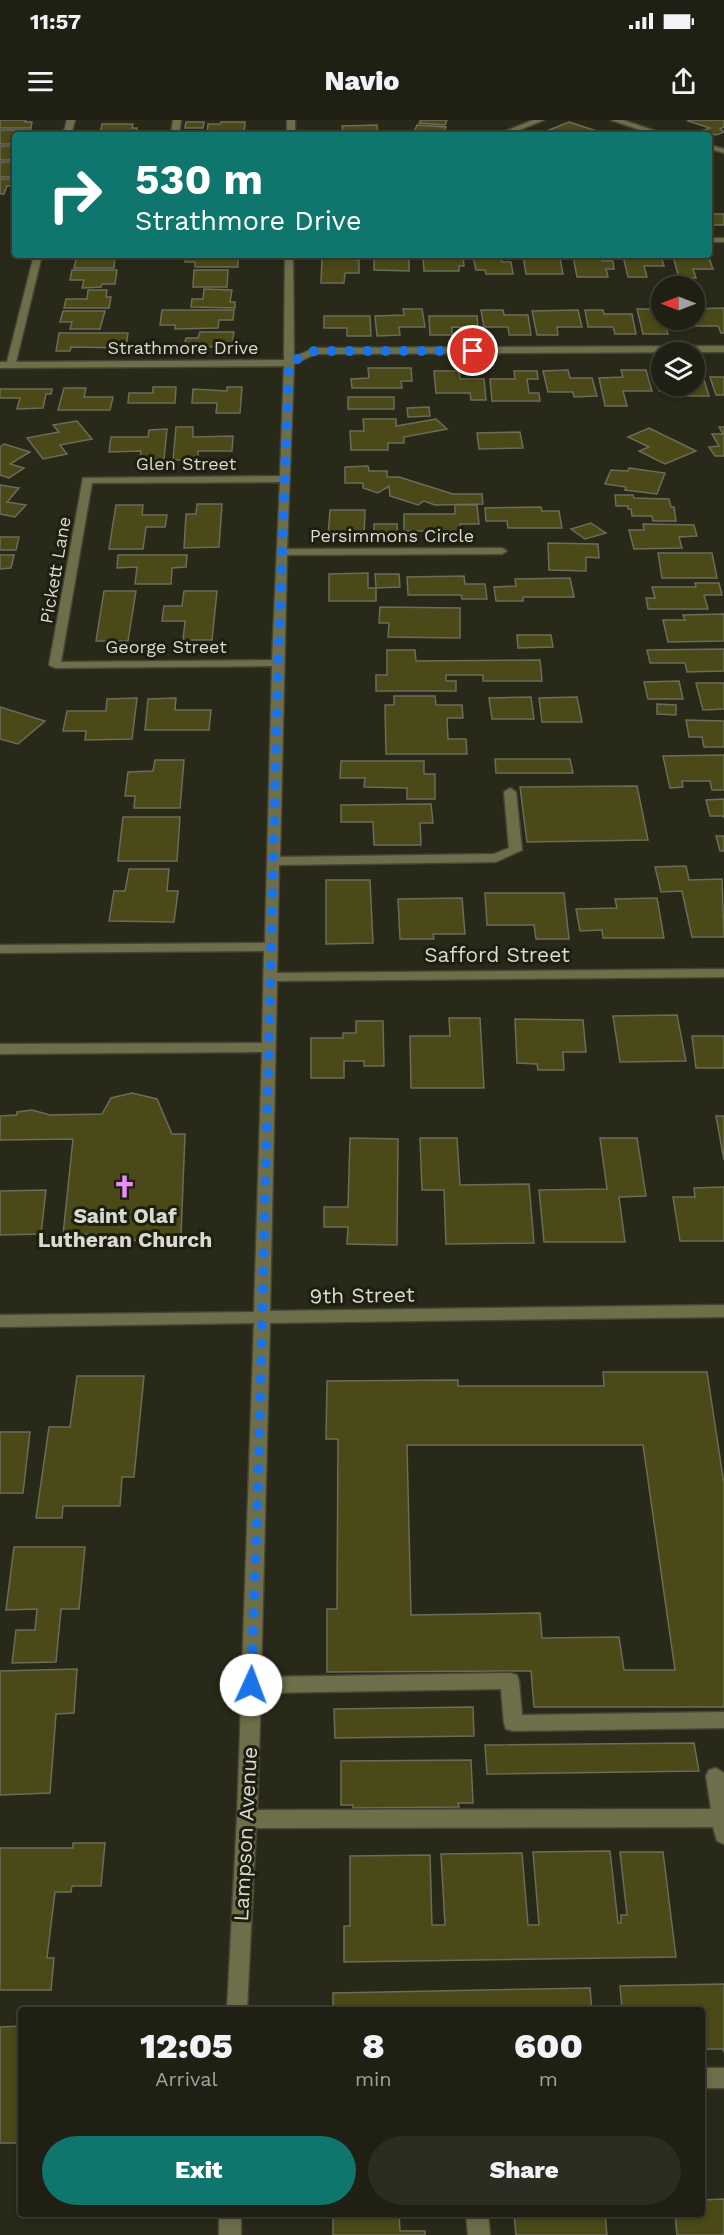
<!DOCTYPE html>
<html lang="en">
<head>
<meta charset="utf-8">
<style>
  :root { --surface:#1f1f13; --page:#2c2c21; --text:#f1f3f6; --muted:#a1a2a0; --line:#3c3d33; --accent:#0f766e }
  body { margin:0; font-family:"Work Sans",sans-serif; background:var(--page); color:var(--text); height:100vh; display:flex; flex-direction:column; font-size:22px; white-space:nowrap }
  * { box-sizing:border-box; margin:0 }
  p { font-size:20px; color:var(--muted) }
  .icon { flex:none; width:33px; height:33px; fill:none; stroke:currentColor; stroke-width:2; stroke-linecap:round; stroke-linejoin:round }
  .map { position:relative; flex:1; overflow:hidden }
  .details { position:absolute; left:18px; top:1887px; width:687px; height:210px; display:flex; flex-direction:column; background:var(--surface); border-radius:6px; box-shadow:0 3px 9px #0003,0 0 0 2px var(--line) }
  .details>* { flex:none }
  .top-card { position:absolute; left:12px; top:12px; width:700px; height:126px; border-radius:6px; box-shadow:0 3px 9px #0003,0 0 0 2px var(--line); background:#0f766e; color:#fff; overflow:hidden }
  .needle { width:39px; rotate:270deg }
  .controls { position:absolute; left:651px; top:156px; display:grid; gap:12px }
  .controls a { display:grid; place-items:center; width:54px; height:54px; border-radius:50%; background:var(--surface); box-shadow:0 3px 9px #0003,0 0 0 2px var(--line); font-size:30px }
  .pin { position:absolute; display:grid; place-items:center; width:51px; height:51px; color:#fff; margin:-26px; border:3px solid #fff; border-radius:50%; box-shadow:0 2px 6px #0007 }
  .me { position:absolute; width:66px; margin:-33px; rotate:2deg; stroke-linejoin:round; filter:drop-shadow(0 0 4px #0008) }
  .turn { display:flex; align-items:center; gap:21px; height:126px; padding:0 24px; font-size:27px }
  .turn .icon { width:78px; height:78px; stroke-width:2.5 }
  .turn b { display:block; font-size:42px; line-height:51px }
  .eta { display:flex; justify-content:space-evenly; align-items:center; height:102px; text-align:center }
  .eta b { font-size:36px; font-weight:800; line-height:42px }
  .action { display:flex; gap:12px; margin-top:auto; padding:12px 24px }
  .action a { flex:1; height:69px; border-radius:36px; background:var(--accent); color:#fff; font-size:24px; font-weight:800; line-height:69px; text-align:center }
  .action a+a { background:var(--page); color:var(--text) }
  .status { display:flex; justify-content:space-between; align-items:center; height:42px; padding:0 30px; background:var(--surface); direction:ltr }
  .status svg { height:16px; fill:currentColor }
  header { display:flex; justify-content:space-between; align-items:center; height:78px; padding:0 24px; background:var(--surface); font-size:27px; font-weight:800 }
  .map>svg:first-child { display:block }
  .building { fill:#4a4917; stroke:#6b6c5a; stroke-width:1.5; fill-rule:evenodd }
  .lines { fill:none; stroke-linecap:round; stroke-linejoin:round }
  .minor-casing { stroke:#454536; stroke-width:3 }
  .minor { fill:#6e6e4a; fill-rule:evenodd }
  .route { stroke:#1a73e8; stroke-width:10; stroke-dasharray:0 18 }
  .labels { text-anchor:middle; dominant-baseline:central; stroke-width:6; stroke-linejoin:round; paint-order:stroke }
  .far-street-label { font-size:18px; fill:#d9dad0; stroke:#1f1f10 }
  .street-label { font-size:21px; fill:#d9dad0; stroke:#1f1f10 }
  .poi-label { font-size:21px; font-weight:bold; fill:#d9dad0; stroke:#1f1f10 }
</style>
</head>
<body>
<div class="status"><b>11:57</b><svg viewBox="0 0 49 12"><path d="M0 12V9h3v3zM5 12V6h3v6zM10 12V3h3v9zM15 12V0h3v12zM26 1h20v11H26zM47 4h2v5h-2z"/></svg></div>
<header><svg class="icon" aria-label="menu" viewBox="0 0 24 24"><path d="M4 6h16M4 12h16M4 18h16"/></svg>Navio<svg class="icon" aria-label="share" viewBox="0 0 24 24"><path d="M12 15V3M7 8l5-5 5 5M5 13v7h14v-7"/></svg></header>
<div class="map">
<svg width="724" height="2115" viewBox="0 0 724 2115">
  <rect width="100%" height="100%" fill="#292919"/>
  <!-- building -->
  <g class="building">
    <path d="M0 0H26L25 2H32L31 8H0Z"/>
    <path d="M421 0H447L445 5 419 3Z"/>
    <path d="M691 0H724V7L720 9 724 12 716 15 702 11 710 8 688 1Z"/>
    <path d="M186 2H204L203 8H185Z"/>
    <path d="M221 2H245L244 15H207L208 4H220Z"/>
    <path d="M569 2 597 11 587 15 539 14Z"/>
    <path d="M102 4H133L132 8H137L136 15H100Z"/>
    <path d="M377 5 378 15H343L342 6Z"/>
    <path d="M417 5 446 7 443 15H413Z"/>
    <path d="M0 10H31L29 15H15V24H0Z"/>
    <rect x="0" y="26" width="15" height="14"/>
    <path d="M0 42H14L12 50H15V57H0Z"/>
    <path d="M0 59H15V65L7 66 4 74H0Z"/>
    <path d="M710 94H724V105H712Z"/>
    <path d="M77 135H115L114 148H74Z"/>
    <path d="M186 135H219V139L238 138V147H195V142H185Z"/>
    <path d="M523 136 560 138 563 154H526Z"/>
    <path d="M573 136H601L602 141H613L614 149H606L608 157H577Z"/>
    <path d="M623 136H661L664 146H644L647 157H628Z"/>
    <path d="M673 136 709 138 713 149H693L696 158H679Z"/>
    <path d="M322 137 359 140V153H345L344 163H321Z"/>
    <path d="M374 137H409V151L374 150Z"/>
    <path d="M423 137H463L464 146H459V151H424Z"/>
    <path d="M473 137H500L502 142H511L513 154H486L485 150H476Z"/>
    <path d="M72 150H117L115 164H102L101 167 82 168 84 160H70Z"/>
    <path d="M194 150H228L227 167H193Z"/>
    <path d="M204 169 232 170 230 182H235V188L191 187 192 179H203Z"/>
    <path d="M88 170H107L106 177H111L109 188H64L66 179H87Z"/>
    <path d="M724 188V213H721L718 206H694L692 200H694V189Z"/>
    <path d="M403 189H422L425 207H399L400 215 377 216 375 196 404 195Z"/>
    <path d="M637 189H662V200H685L687 207H666L668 214H643Z"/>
    <path d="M162 190H234L233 200H219L218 208 175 209V205H160Z"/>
    <path d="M481 190H503L504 195H528L531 215H509L508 207H484Z"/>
    <path d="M578 190 582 207H557L558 215H537L532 191Z"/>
    <path d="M585 190H603L604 194H632L636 214H615L613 207H588Z"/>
    <path d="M63 191H105L100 209H70L72 202H60Z"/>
    <path d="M324 196H370L371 216H347V208H324Z"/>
    <path d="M429 196H477L478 208 452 207V215H430Z"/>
    <path d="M200 212H234L231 230H217L218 227 184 226 186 218H198Z"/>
    <path d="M59 213H128L126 228 71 227 70 231H56Z"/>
    <path d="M368 248H411L412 261H401L402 268H352L351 259 369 258Z"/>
    <path d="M568 250 570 258H592L597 276 574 277 573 272H548L543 251Z"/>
    <path d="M621 250H646L652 271H623L627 286H605L599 258 623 257Z"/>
    <path d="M694 250H701L709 276H686L685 274H678L677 271H659L656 258H662V266H694Z"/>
    <path d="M434 251H459L460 259H484L486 280H471L470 273H436Z"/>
    <path d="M514 251H537L538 259H527L529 273H539L540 281H492L490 259H515Z"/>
    <path d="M710 257H724V275H716Z"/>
    <path d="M153 267H176L175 283H128L129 273H153Z"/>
    <path d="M227 267H242L240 293H216L217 283H192L193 269 227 271Z"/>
    <path d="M64 268H86L84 277H113L110 290H58Z"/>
    <path d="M0 269H52L51 274H46L43 288 17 289 20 278H0Z"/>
    <rect x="348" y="277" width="46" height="12"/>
    <path d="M429 287 430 296 408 297 407 288Z"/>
    <path d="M363 299H396V306L436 299 447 309 404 317V323H388V330H351L350 311H364Z"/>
    <path d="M77 301 92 319 60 325 67 334 43 339 27 318 59 312 53 305Z"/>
    <path d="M176 307H193V317L233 316 232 331H198V340H173Z"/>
    <path d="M719 307H724V336H715L709 327 719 326 712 314H723Z"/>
    <path d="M649 308 696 331 665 344 639 331 649 327 628 317Z"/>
    <path d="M167 309 164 339 140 340 141 331 109 332 111 317H148L149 310Z"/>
    <path d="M520 312 523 328 479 329 477 313Z"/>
    <path d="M4 324 30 332 10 344 24 348 9 358 0 355V327Z"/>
    <path d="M368 346 369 351H387V357H399L453 374H482L483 384 435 385 424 381 418 385 390 376 389 366 378 373 363 368V363H345V347Z"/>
    <path d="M629 348 665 353 657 374 625 370 626 367 605 364 611 350 628 351Z"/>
    <path d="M0 365 19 368 7 382 26 385 15 397 0 394Z"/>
    <path d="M615 375H633L634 378 669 379 671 387H674L676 401H653L652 396H632L631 389H628V386H616Z"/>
    <path d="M197 384H222L219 427 184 428 186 394H196Z"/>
    <path d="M116 385H143L142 395H167L165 407H146L143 429H109Z"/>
    <path d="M455 385H477L479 404H460V411H404V394H455Z"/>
    <path d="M541 387 542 391H559L562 408H508L507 401H486L485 388Z"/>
    <path d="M330 390H365L364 416H328Z"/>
    <path d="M591 403 606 413 585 419 571 409Z"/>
    <path d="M374 404H397L398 417H374Z"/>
    <path d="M643 404 694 405 697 416 679 417 682 428 634 429 629 410H644Z"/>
    <path d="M0 417H19L16 430H0Z"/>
    <path d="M548 423 598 424 599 438 586 437V451L549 450Z"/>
    <path d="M658 433H712L717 458H662Z"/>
    <path d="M0 435H14L11 448 0 449Z"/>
    <path d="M118 435H187L186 447 172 448 171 464H135L137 447 117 448Z"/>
    <path d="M368 453V468H376V481H329V454Z"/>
    <path d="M375 454H399L400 467 376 468Z"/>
    <path d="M464 456 465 464H485L487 479H462L461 475H408L407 457Z"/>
    <path d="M570 458 574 477H523V481H496L494 467 516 466 515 459Z"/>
    <path d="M695 463H719L722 475H704L708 489H648L646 478H655L652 467H696Z"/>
    <path d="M104 471H136L128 521H96Z"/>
    <path d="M184 471H217L212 520H183L185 501H162L164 486H182Z"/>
    <path d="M380 487 460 488V518L388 517 389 503H379Z"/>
    <path d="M724 494V521L668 522 663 500H685L683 495Z"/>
    <path d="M517 515H551L553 527 518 528Z"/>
    <path d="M724 529V551L687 552 685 543H650L647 530Z"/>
    <path d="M387 530H415L416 541 540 540 542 561H483V555H446V561H456V571H376V555H387Z"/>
    <path d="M679 561 683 579H648L644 562Z"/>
    <path d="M696 563H724V589L703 590Z"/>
    <path d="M394 576H435L436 585H462L463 598H447L448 619H466L467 634H386L385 585H394Z"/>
    <path d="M531 577 534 599H492L489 578Z"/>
    <path d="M577 577 582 602H542L539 578Z"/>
    <path d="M137 578 132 619 85 620 86 611H63L67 591H106L107 579Z"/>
    <path d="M176 578 175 590H211L209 610H145L148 579Z"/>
    <path d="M657 584 676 585V595L657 594Z"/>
    <path d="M0 587 45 601 18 624 0 619Z"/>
    <path d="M686 600 724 601V627H704L702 617H689Z"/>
    <path d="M724 635V670H712L710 661H682L683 667 670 668 663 636Z"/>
    <path d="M495 639H570L573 653H496Z"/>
    <path d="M155 640H184L180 688H134L135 676H125L128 652 153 651Z"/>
    <path d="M341 641H424V654H435V679H407V668L364 667 365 658H340Z"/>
    <path d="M637 666 648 720 527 722 520 667Z"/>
    <path d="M724 679V698L723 696H710L706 680Z"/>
    <path d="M431 684 433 703H420L421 725H374L373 702H341V685Z"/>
    <path d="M123 697H180L177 741H118Z"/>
    <path d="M716 716H724V731H720Z"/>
    <path d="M686 746 689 760 722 759 724 817H692L682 771 661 772 655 747Z"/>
    <path d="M129 749H169L167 771H178L174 802 109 801 114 771H125Z"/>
    <path d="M326 760H370L373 823 326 824Z"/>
    <path d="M485 773H564L569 819H536L534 805H487Z"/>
    <path d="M462 778 465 814H433L434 819H400L398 779Z"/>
    <path d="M657 778 664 818H603L602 810 580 811 576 789 617 788 615 779Z"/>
    <path d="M677 895 686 941 620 942 613 896Z"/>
    <path d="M449 898H480L484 968H411L410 916H450Z"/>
    <path d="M515 899 583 900 586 932H563L564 950H538L537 944 517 943Z"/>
    <path d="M356 901H383L384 946H364V941H344V958H311V918H343V913H356Z"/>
    <path d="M692 916H724V948H696Z"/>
    <path d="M132 973 157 979 172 1014H185L181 1114H146V1120L96 1121V1114L63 1115 73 1019 0 1020V996L17 995V992L32 990 50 995 102 994 111 978Z"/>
    <path d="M716 996H724V1040Z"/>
    <path d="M350 1018 398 1019 397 1125 347 1124 348 1107H324V1087H348Z"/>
    <path d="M420 1018H457L460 1065 529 1064 534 1123 446 1124 444 1070H422Z"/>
    <path d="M600 1018H637L646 1076 619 1077 625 1122H544L539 1070 607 1069Z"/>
    <path d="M724 1067V1121H680L673 1077H695L694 1068Z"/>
    <path d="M46 1070 41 1114 0 1115V1071Z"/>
    <path d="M603 1252H707L724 1364V1587H534L531 1551 327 1552V1489H337L338 1319H326L327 1261 458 1260V1266H604ZM407 1325H643L675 1550H624L619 1517 542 1518 540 1493 411 1495Z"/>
    <path d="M77 1256H144L134 1357H122L120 1386H63L62 1398H36L49 1307H70Z"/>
    <path d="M0 1312H30L23 1373H0Z"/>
    <path d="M14 1427H85L79 1489H61L56 1542 12 1543 16 1510H35L37 1489 6 1490Z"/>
    <path d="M77 1549 74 1593 56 1594 50 1673 0 1675V1551Z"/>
    <path d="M473 1587 474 1616 335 1618 334 1589Z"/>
    <path d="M694 1623 699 1651 487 1654 485 1625Z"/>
    <path d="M471 1640 473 1683H458L459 1687 353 1688V1685H341V1641Z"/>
    <path d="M73 1723H105L101 1766H72L71 1772H55L47 1838H54L51 1870H0V1728H73Z"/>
    <path d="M610 1731 618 1803H621V1795H627L620 1732H663L676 1837 344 1842V1806H350V1736L430 1735 432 1805H445L441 1734 522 1733 528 1805H539L533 1732Z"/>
    <path d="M724 1864V1932L723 1929H702V1890H622L620 1866Z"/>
    <path d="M590 1868 592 1890H333V1873Z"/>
    <path d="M21 1906V2023H0V1907Z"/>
    <path d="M724 2079V2115H677L675 2094H702V2080Z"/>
    <path d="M333 2094H399L400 2111H425V2115H333Z"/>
    <path d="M514 2094H605L607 2115H516Z"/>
  </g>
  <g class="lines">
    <defs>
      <g id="minor">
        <path d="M67 0H75L71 15H63Z"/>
        <path d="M173 0H181L179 15H171Z"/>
        <rect x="287" y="0" width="8" height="15"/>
        <path d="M533 0H544L507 15H496Z"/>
        <path d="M611 0H623L667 15H655Z"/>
        <path d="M710 25 724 29V33L710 29Z"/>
        <rect x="710" y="118" width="14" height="4"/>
        <path d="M34 135H42L16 242 284 240 285 135H293L294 237 314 228 724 226V232L316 234 294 244 287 429 502 428 507 431 502 434 287 435 280 737 494 734 509 728 504 672 510 668 516 672 522 730 496 742 279 745 277 853 724 849V857L277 861 270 1191 724 1185V1197L270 1203 261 1557 510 1553 517 1555 519 1561 522 1595 724 1592V1608L513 1611 506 1609 504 1603 501 1569 261 1573 257 1690 711 1689 706 1656 709 1650 716 1648 724 1653V1724L717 1721 713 1707 256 1708 247 1890H227L237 1699 254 1203 0 1207V1195L254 1192 262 932 0 934V924L262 923 264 831 0 833V825L265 823 272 546 55 548 49 545 83 358 280 356 284 246 0 248V242H7ZM280 362 272 540 61 542 92 363Z"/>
        <rect x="702" y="1948" width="22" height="20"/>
        <rect x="219" y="2094" width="22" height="21"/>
        <path d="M466 2094H488L490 2115H468Z"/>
      </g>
    </defs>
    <!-- minor casing -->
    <use href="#minor" class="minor-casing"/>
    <!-- minor -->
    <use href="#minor" class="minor"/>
  </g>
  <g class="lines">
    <!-- route -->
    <path class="route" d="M251 1565 258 1369 278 543 289 243 314 231H473"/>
  </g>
  <!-- icons -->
  <defs>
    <symbol id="church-bare" viewBox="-9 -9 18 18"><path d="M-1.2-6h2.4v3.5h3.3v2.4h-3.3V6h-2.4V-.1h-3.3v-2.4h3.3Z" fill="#e98dfe" stroke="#1f1f10" stroke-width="2.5" paint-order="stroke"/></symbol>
  </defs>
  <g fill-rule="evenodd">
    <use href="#church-bare" x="108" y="1050" width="33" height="33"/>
  </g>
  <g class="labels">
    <!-- far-street labels -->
    <g class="far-street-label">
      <text x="183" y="227">Strathmore Drive</text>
      <text x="186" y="343">Glen Street</text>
      <text x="392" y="415">Persimmons Circle</text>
      <text transform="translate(55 450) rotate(-80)">Pickett Lane</text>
      <text x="166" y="526">George Street</text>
    </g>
    <!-- street labels -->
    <g class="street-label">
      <text x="497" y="834">Safford Street</text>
      <text transform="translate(362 1175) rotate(-1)">9th Street</text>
      <text transform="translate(245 1714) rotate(-87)">Lampson Avenue</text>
    </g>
    <!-- poi labels -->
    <g class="poi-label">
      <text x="125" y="1095">Saint Olaf<tspan x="125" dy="24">Lutheran Church</tspan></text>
    </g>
  </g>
</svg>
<div class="controls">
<a><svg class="needle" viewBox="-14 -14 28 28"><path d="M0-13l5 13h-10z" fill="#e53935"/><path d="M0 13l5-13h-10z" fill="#a1a2a0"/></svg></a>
<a><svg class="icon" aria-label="layers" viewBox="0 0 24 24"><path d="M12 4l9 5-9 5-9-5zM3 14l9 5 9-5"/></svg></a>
</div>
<div class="pin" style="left:473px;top:231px;background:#d93025"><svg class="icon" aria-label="arrive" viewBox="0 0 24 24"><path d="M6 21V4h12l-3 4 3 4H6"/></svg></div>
<svg class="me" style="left:251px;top:1565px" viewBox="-20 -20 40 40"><circle r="19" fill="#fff"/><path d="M0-13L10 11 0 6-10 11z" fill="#1a73e8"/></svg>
<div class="top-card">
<div class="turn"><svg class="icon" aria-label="right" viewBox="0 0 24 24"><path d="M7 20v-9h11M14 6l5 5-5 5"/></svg><div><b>530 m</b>Strathmore Drive</div></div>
</div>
<section class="details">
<div class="eta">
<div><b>12:05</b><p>Arrival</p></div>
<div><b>8</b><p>min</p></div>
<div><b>600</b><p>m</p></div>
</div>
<div class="action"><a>Exit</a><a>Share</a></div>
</section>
</div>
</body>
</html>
